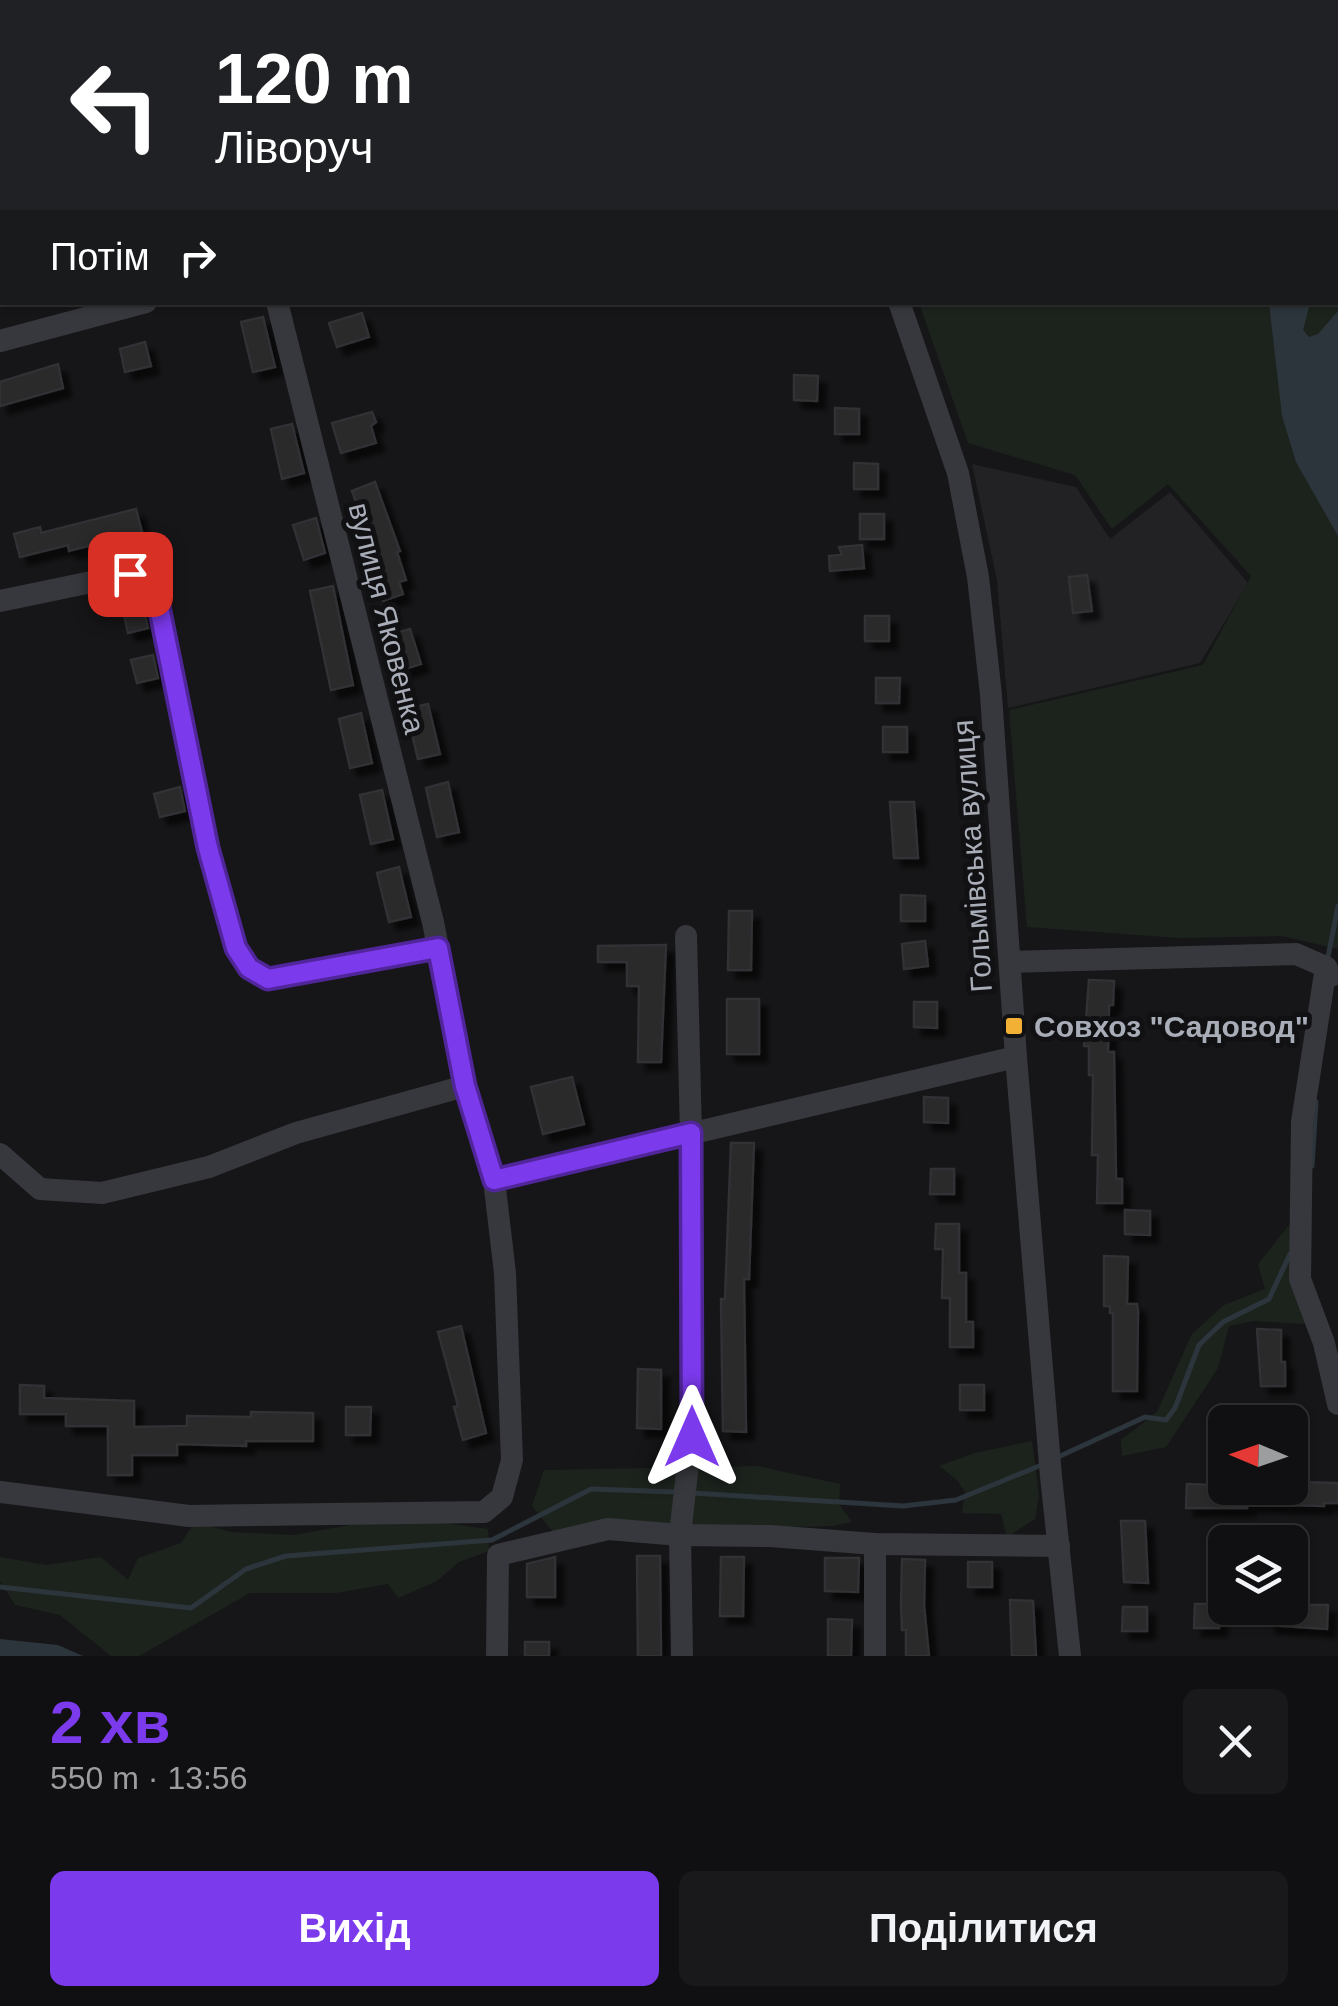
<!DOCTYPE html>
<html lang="uk">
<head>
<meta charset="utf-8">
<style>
  :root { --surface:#101012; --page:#19191b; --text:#f1f3f6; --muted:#9c9d9f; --line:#303032; --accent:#7c3aed }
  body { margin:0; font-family:Arial,sans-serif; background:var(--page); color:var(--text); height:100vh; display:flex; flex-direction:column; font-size:38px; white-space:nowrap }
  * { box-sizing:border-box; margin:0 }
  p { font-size:32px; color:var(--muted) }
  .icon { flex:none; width:55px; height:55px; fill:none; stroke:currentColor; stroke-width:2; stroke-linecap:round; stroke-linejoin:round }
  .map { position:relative; height:1656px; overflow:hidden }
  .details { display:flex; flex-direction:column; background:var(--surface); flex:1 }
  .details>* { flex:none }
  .top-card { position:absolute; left:0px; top:0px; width:1340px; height:305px; box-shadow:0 2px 8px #0004,0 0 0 2px var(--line); background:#202124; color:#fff; overflow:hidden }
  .needle { width:65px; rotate:272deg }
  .controls { position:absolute; left:1208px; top:1405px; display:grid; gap:20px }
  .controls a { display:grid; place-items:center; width:100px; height:100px; border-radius:15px; background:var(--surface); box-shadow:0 2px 8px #0004,0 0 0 2px var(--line); font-size:50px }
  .pin { position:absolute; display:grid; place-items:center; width:85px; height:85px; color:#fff; margin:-42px; border-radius:20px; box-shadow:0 5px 15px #0006 }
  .me { position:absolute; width:110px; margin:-55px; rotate:0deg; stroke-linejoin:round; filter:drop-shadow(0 0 8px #0008) }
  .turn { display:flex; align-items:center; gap:35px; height:210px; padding:0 50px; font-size:45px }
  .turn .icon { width:130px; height:130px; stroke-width:2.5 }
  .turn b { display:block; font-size:70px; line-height:85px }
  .then { display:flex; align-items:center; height:95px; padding:0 50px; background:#0003; gap:20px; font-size:38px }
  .round { display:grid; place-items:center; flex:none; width:105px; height:105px; border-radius:15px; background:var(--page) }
  .headline { display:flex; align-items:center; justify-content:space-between; height:170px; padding:0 50px }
  h1 { font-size:60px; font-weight:700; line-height:75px; color:var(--accent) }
  .cta { display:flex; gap:20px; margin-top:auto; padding:20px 50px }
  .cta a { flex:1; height:115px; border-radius:15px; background:var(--accent); color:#fff; font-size:40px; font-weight:700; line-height:115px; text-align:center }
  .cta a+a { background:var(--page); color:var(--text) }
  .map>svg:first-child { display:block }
  .built { fill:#222225 }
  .green { fill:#1c231d }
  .water { fill:#2c353c }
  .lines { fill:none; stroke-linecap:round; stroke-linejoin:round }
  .stream { stroke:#2c353c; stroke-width:5 }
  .building { fill:#29292c; stroke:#303034; stroke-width:2.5; filter:url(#shadow) }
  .minor { stroke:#37383d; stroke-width:22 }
  .route-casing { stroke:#51269a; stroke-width:25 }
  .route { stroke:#7c3aed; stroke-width:18 }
  .poi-dot { fill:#f2b134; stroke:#111113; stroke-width:4 }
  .labels { text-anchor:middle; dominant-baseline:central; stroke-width:10; stroke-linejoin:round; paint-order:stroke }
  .street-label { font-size:30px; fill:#a8adb8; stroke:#111113 }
  .poi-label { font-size:30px; font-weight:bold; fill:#a8adb8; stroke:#111113; text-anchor:start }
</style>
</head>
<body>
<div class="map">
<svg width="1338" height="1656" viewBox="0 0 1338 1656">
  <defs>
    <filter id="shadow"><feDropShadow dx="8" dy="8" stdDeviation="2.5" flood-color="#0009"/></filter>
  </defs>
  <rect width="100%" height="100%" fill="#161618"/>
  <!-- built -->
  <path class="built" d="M972 464 1076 487 1110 539 1170 492 1248 583 1200 663 1008 708 997 580Z"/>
  <!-- green -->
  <g class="green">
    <path d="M837 0H1338V949L1282 936 1180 938 1027 927 1009 710 1203 665 1251 576 1168 484 1112 529 1075 475 968 443 919 303 1338 302V2Z"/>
    <path d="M1289 1225 1307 1324 1253 1321 1229 1326 1218 1368 1166 1447 1122 1456 1121 1440 1157 1412 1192 1334 1224 1305 1265 1289 1258 1264Z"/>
    <path d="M1032 1441 1039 1495 1035 1519 1007 1537 1001 1514 962 1513 965 1492 957 1480 939 1466 975 1453Z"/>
    <path d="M758 1466 840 1484 839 1504 852 1522 833 1526 553 1532 532 1506 544 1470Z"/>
    <path d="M428 1521 488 1529 489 1551 459 1562 437 1581 398 1598 388 1584 336 1593H250L139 1656H111L60 1615 15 1605 0 1581V1557L46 1565 101 1557 128 1580 138 1558 181 1543 195 1522 231 1532 294 1535 367 1522Z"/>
  </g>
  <!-- water -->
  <g class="water">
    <path d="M1269 303H1310L1303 330 1309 337 1318 334 1338 311V536L1296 462 1282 416Z"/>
    <path d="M0 1639 58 1645 83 1656H0Z"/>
  </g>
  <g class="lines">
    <!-- stream -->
    <g class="stream">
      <path d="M1327 962 1338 906"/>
      <path d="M1312 1166 1316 1102"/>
      <path d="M1058 1457 1145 1417 1166 1420 1175 1408 1199 1345 1223 1322 1269 1299 1290 1254"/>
      <path d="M693 1493 903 1506 956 1500 1044 1464"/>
      <path d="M0 1587 191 1608 246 1569 286 1556 492 1540 591 1489 677 1492"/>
    </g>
  </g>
  <!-- building -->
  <g class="building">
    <path d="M362 313 369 337 337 347 329 323Z"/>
    <path d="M263 317 275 367 253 372 241 322Z"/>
    <path d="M145 342 151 366 125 372 120 349Z"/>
    <path d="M58 364 63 388 0 406V382Z"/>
    <path d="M794 375 818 376 817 401 794 400Z"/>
    <path d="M835 408 859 409V434H835Z"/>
    <path d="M372 412 376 422 371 426 376 443 341 453 332 423Z"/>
    <path d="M292 424 304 473 282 479 271 429Z"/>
    <path d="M854 463 878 464V489H854Z"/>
    <path d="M375 482 400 551 397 552 406 580 399 582 403 594 383 601 363 544 371 542 352 491Z"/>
    <path d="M136 509 142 532 69 551 68 545 20 557 14 534 40 527 41 533Z"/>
    <rect x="860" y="514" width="24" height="25"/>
    <path d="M316 518 325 553 304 560 293 525Z"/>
    <path d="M862 545 864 568 830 571 829 556 842 555 839 547Z"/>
    <path d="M1087 575 1092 611 1073 613 1069 577Z"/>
    <path d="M333 586 353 685 331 690 310 591Z"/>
    <path d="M143 605 148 628 128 633 123 610Z"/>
    <rect x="865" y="616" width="24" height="25"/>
    <path d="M410 629 421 664 399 671 389 635Z"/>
    <path d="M153 655 158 678 137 683 131 660Z"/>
    <path d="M876 678H900L899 703H876Z"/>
    <path d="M428 704 440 754 418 759 406 709Z"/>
    <path d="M361 713 372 763 350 768 339 719Z"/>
    <rect x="883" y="727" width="24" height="25"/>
    <path d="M448 782 459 832 437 837 426 788Z"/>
    <path d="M180 787 185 811 160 817 154 794Z"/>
    <path d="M382 790 393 839 371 844 360 795Z"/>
    <path d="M890 802H914L918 858H894Z"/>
    <path d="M399 867 411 917 389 922 377 873Z"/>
    <path d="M901 895 925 896V921H901Z"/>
    <path d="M729 911H752L751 970H728Z"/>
    <path d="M925 941 928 966 904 969 902 944Z"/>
    <path d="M666 945 661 1062H638L639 986H627V962H598V946Z"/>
    <path d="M1089 980 1114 981 1113 1005H1109L1108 1052H1114L1116 1179H1122V1203H1097L1098 1155H1092L1093 1075H1089V1046H1084Z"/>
    <rect x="727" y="999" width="32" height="55"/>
    <path d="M914 1002H937V1028L914 1027Z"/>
    <path d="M572 1077 584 1124 543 1134 531 1087Z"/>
    <path d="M924 1097 948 1098V1123L924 1122Z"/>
    <path d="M731 1143H754L749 1279H744L746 1432 723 1431 721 1299H725Z"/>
    <path d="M931 1169H954V1194H930Z"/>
    <path d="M1125 1210 1150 1211V1235L1125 1234Z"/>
    <path d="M936 1224H959V1273H966V1322H973V1347H950V1298H942L943 1249H935Z"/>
    <path d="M1104 1256 1128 1257 1127 1304H1137L1138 1311 1137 1391H1113V1313H1110V1306H1104Z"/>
    <path d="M461 1326 486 1433 463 1440 454 1407 458 1406 438 1332Z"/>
    <path d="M1257 1329 1281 1330V1362H1285V1386H1261Z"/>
    <path d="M638 1369 661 1370V1429L637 1428Z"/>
    <path d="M20 1385 44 1386V1398L134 1401V1427L187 1426V1416L251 1417V1412L313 1413V1441H246V1446L177 1444V1455H132V1475H108V1426H66V1414H20Z"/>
    <rect x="960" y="1385" width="24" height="25"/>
    <path d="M346 1407H371L370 1435H346Z"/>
    <path d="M1300 1482 1338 1483V1503H1324V1506L1247 1504V1508H1186L1187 1484 1300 1488Z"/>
    <path d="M1121 1521H1145L1148 1583 1124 1582Z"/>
    <path d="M637 1556H660L661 1656H638Z"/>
    <path d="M555 1557V1597H527V1564Z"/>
    <path d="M721 1557H744L743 1616H720Z"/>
    <path d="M825 1558H859L858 1592 825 1591Z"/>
    <path d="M902 1559 925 1560 924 1605 929 1656H906V1630H902L901 1604Z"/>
    <rect x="968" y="1562" width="24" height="25"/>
    <path d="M1010 1600 1033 1601 1036 1656H1012Z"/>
    <path d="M1195 1604H1219V1628H1194Z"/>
    <path d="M1290 1605H1328L1327 1629 1268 1625V1608H1290Z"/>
    <path d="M1123 1607H1147V1631H1122Z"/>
    <path d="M828 1619 852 1620 851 1656H828Z"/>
    <rect x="525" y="1642" width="24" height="14"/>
  </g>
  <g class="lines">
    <!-- minor -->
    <g class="minor">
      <path d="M793 0 794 2"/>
      <path d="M899 302 958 473 978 577 991 695 1016 1057 1051 1476 1070 1656"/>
      <path d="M0 341 146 302"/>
      <path d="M0 601 130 574 144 580 156 592 208 848 236 948 249 968 268 979 438 948"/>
      <path d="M1011 962 1296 954 1326 967 1331 976"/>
      <path d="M1326 967 1302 1122 1300 1279 1324 1343 1338 1404"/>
      <path d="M0 1154 40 1189 102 1193 209 1167 296 1133 465 1086"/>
      <path d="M494 1180 1016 1057"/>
      <path d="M0 1492 189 1516 484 1512 502 1497 512 1460 505 1273 494 1180 465 1086 433 922 277 302"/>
      <path d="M497 1656 498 1555 608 1529 680 1535 770 1536 875 1544 1059 1546"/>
      <path d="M682 1656 680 1535 691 1437V1133L686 936"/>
      <path d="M875 1656V1544"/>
    </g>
  </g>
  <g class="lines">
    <defs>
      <path id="route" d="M130 574 144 580 156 592 208 848 236 948 249 968 268 979 438 948 465 1086 494 1180 691 1133 692 1437"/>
    </defs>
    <!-- route casing -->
    <use href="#route" class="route-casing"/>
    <!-- route -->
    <use href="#route" class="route"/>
  </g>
  <!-- markers -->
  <rect class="poi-dot" x="1004" y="1016" width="20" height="20" rx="5"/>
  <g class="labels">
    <!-- street labels -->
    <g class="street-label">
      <text transform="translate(387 618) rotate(76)">вулиця Яковенка</text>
      <text transform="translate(972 856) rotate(-94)">Гольмівська вулиця</text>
    </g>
    <!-- poi labels -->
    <g class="poi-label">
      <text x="1034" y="1026">Совхоз "Садовод"</text>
    </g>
  </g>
</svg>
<div class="controls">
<a><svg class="needle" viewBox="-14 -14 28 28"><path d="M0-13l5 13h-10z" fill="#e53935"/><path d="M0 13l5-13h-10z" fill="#9c9d9f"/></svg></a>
<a><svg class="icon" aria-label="layers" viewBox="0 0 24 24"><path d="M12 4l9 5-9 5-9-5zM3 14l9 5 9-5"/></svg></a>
</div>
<div class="pin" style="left:130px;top:574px;background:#d93025"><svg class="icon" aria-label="arrive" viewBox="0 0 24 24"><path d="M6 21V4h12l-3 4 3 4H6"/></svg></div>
<svg class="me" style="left:692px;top:1437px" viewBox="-20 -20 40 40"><path d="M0-17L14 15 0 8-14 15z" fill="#7c3aed" stroke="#fff" stroke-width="4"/></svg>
<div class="top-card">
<div class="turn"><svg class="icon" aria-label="left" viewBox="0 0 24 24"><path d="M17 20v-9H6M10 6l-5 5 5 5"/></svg><div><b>120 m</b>Ліворуч</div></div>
<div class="then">Потім<svg class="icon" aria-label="right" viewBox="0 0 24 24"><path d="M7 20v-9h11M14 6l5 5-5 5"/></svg></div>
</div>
</div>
<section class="details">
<div class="headline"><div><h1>2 хв</h1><p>550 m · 13:56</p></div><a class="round"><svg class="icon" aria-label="close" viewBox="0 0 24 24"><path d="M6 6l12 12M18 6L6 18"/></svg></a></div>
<div class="cta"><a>Вихід</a><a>Поділитися</a></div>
</section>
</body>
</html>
